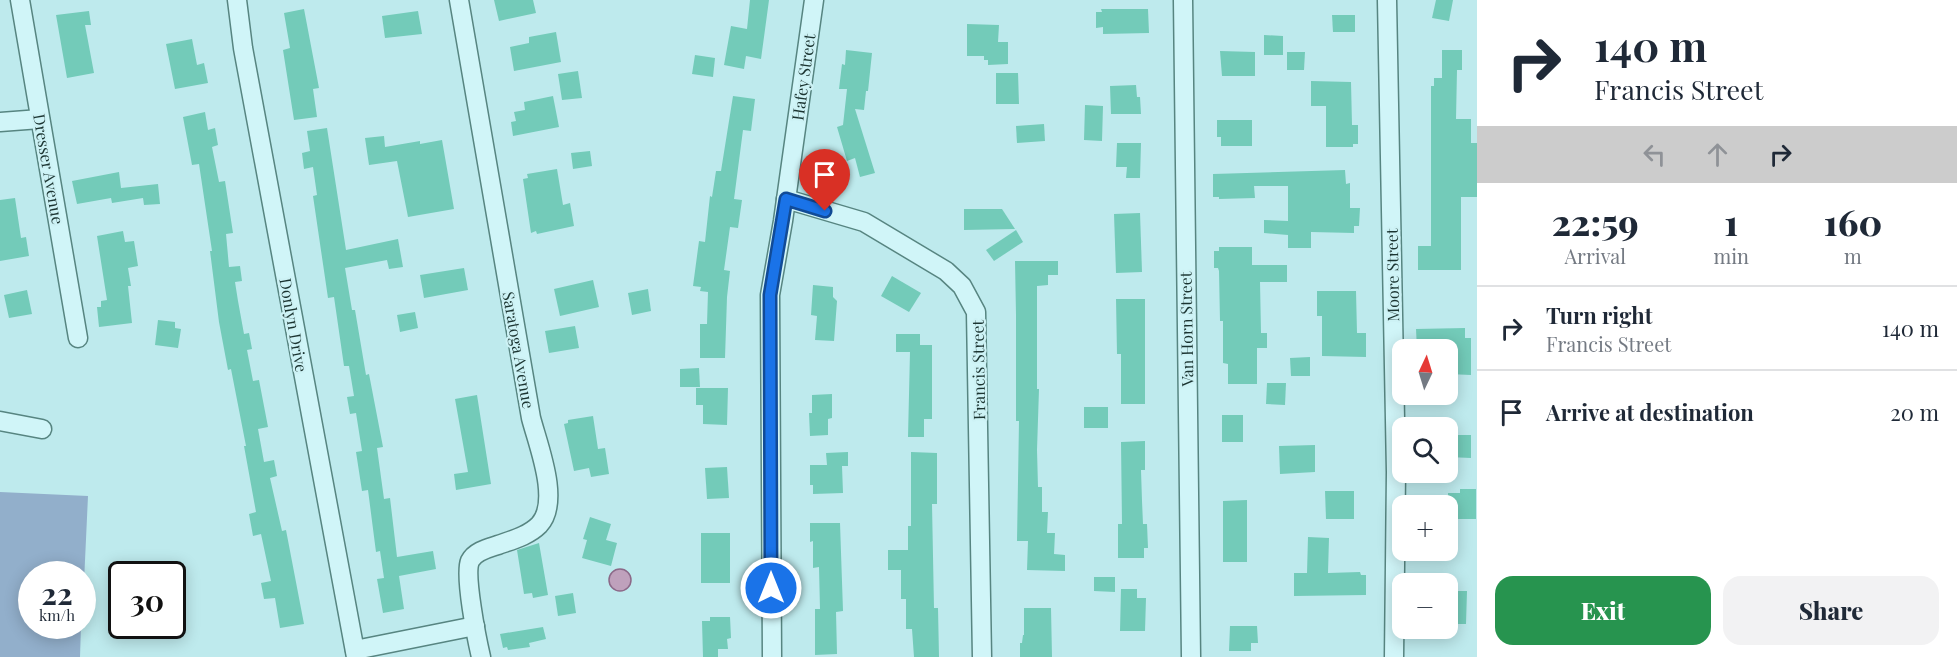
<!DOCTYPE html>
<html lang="en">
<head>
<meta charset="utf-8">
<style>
  :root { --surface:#fff; --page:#f2f2f3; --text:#1f2937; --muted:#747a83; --line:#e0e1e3; --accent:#27944f }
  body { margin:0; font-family:"Playfair Display",serif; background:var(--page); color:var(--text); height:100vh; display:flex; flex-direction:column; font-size:22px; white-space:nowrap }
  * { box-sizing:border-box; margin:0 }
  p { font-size:20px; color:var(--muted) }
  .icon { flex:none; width:33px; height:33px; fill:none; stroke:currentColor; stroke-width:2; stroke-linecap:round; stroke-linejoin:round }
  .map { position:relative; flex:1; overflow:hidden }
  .details { display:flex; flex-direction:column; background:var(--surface); width:480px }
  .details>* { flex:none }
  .hud { background:#fff; color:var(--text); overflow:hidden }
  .needle { width:39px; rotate:4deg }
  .controls { position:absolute; left:1392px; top:339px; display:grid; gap:12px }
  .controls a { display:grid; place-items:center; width:66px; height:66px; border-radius:12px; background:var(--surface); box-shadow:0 3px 15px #0003; font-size:30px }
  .speed { position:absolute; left:18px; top:561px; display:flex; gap:12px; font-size:30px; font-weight:700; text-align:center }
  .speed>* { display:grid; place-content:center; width:78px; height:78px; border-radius:50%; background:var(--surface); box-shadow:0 3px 15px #0003; line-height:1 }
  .speed small { font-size:15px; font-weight:400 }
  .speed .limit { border:3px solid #111; border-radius:9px; background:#fff; color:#111 }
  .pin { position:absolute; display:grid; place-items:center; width:51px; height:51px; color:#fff; margin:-62px -26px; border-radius:50% 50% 50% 0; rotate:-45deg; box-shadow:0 0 6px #0007 }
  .pin .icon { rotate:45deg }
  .me { position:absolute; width:66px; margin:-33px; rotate:0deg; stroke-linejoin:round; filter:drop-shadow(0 0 4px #0008) }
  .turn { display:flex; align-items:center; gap:21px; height:126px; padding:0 18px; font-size:27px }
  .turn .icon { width:78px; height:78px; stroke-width:2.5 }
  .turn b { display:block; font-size:42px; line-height:51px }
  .lanes { display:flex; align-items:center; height:57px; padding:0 18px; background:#0003; justify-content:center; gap:30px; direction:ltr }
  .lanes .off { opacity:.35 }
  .eta { display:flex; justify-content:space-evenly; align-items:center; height:102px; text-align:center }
  .eta b { font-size:36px; font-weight:800; line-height:42px }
  .primary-button { display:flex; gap:12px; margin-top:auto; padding:12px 18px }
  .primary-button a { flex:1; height:69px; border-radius:18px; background:var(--accent); color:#fff; font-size:24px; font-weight:800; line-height:69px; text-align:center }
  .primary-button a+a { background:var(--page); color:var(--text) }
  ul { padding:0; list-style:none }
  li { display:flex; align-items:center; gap:18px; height:84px; padding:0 18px; border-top:2px solid var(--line) }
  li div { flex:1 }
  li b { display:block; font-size:22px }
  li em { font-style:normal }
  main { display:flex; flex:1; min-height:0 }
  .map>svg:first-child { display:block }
  .green { fill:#92afcb }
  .water { fill:#bfa1bc; stroke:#8c6988; stroke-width:1.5 }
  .building { fill:#73cbb9 }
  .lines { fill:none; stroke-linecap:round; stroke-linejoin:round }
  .minor-casing { stroke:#578581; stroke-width:21 }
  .minor { stroke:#d0f5f8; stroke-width:18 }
  .route-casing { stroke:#114b97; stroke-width:15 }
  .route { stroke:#1a73e8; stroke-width:10 }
  .labels { text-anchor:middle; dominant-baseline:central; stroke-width:4.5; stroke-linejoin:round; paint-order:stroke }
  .street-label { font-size:16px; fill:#1b3431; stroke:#cdf2f5 }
</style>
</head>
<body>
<main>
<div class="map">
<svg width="1477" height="657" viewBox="0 0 1477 657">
  <rect width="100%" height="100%" fill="#beeaed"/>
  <!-- green -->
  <path class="green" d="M0 492 88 496 83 604 82 574H32V626H81L80 657H0Z"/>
  <!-- water -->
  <circle class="water" cx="620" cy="580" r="11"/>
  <!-- building -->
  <g class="building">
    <path d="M494 0H533L536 13 499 21Z"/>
    <path d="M750 0H769L761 59 746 56 744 69 724 65 731 26 747 29Z"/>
    <path d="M1436 0H1453L1449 21 1432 18Z"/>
    <path d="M304 9 319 88 313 89 317 117 294 120 283 50 290 48 284 13Z"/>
    <path d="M1101 9H1148L1149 33 1103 34V27L1096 28V12H1102Z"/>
    <path d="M89 11 91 25H85L94 73 67 78 56 15Z"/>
    <path d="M418 11 422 34 385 38 382 16Z"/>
    <path d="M1332 15H1355V32H1333Z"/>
    <path d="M967 24 999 25 998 42H1008V64L988 65V60H984V56H967Z"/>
    <path d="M556 32 561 62 514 71 510 47 529 43V37Z"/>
    <path d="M1264 35 1283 36V55H1264Z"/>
    <path d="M192 39 197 65 204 63 208 83 175 89 166 44Z"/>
    <path d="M846 50 872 53 868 91H866L864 110 855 109 875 173 860 177 855 158 847 161 837 127 843 125 847 89H839L842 64 845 65Z"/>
    <path d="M1442 50H1462V70H1457L1456 119H1471V143H1477V197H1461V270H1418V246H1431V86H1434V78H1442Z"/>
    <path d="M1220 51 1255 52V76H1222Z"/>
    <path d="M1287 52H1305L1304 70H1287Z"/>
    <path d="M695 55 715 58 713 77 692 74Z"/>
    <path d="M578 71 582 98 562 100 558 74Z"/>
    <path d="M996 73H1018L1019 104H996Z"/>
    <path d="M1311 81 1351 82 1352 125H1358V144H1353V147H1326V106H1311Z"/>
    <path d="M1136 85 1137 97H1140L1141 114H1111L1110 86Z"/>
    <path d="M553 96 559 127 513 136 511 122 516 121 514 112 525 110 524 102Z"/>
    <path d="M733 96 755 99 751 131 743 130 734 199 742 200 738 228 730 227 724 270 730 271 727 297 725 358H700V324H707L708 292 700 291 701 287 693 286 699 241 705 242 710 196 712 197 716 171H721Z"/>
    <path d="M1085 105 1103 106 1102 141 1084 140Z"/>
    <path d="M205 112 208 130 215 128 218 145 212 147 219 182 225 181 233 233 226 234 229 267 240 266 242 281 235 282 238 301 244 334 249 333 252 349 247 350 253 381 259 380 268 427 258 429 264 462 274 460 277 476 270 478 282 531 286 530 304 624 280 628 275 598 264 599 261 583 271 581 261 534 253 536 249 514 256 512 244 446H246L231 369 228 370 219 322 210 251H212L199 164 192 165 183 117Z"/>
    <path d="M1217 120H1252V146H1221V137H1217Z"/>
    <path d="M1044 124 1045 141 1017 143 1016 126Z"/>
    <path d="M327 128 346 250 398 239 403 267 389 269 387 260 345 268 352 310H355L366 375 369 374 383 447 377 448 384 499 390 498 397 557 433 551 436 569 399 576 404 609 383 613 377 579 384 578 380 551 376 552 368 490 362 491 356 452 362 451 356 413 350 414 347 397 354 396 349 366H344L334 297 328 298 313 196 317 195 313 167 304 169 302 153 310 151 307 131Z"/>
    <path d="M384 136 385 147 420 141V144L442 140 454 209 408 217 397 161 369 165 365 138Z"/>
    <path d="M1117 143H1141L1140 178H1126L1127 167H1116Z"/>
    <path d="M590 151 592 166 573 169 571 153Z"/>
    <path d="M557 169 563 205 570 203 574 226 537 234 536 231 531 233 523 179 528 178 527 174Z"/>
    <path d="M1345 170 1346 184 1350 183V208H1360L1359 226H1354V233L1311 232V248H1288V235L1264 233V220L1288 221V186H1254L1255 198 1219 199V197H1213V174Z"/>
    <path d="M119 172 121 188 158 184 160 204 144 205 143 198 112 203 111 198 77 204 72 181Z"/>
    <path d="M15 198 21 238 26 237 29 256 0 261V200Z"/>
    <path d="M964 209H1002L1015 229 964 230Z"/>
    <path d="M1140 213 1142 272 1116 273 1114 214Z"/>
    <path d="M1016 230 1023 242 994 261 986 250Z"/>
    <path d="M123 231 125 242 134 241 138 266 128 268 131 286H128L132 323 99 327 97 307H101V301L107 300 97 236Z"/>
    <path d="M1219 247H1252V265H1287V282H1260L1261 333H1267V348H1257V384H1228V364L1223 363V321H1220L1219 271 1218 268H1214V251H1219Z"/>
    <path d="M1015 261H1058V275H1048V285L1037 286V389H1039L1037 450 1038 487H1042V512H1048L1047 533H1055L1054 554 1065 555V571L1027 570 1028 541H1017L1019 421H1016V315Z"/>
    <path d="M464 268 468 290 424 298 420 275Z"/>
    <path d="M892 276 921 293 909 312 881 296Z"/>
    <path d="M593 280 599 307 560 316 554 289Z"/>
    <path d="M813 285 833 287V297L837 301 834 341 815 340 817 316 811 315Z"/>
    <path d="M648 289 651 311 632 315 628 293Z"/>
    <path d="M27 290 32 314 9 318 4 295Z"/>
    <path d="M1317 291H1356L1357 333H1366V357L1322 356V316H1317Z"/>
    <path d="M1116 299H1145V404H1121V354H1117Z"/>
    <path d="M415 312 418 328 400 332 397 315Z"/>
    <path d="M158 320 175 322V328L181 329 178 348 155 345Z"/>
    <path d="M575 326 579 348 549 353 545 331Z"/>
    <path d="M1465 328V338H1471V375L1448 374V350H1417L1416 329Z"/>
    <path d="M896 334H920V345H932V419H924V437H908L910 352H896Z"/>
    <path d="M1310 357V376H1291L1290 358Z"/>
    <path d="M699 368 700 387H680V369Z"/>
    <path d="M1267 383H1286L1285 405 1266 404Z"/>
    <path d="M696 388H728L727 425 703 424V405H696Z"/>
    <path d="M832 394V418L828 419V435L810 436 809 413H812V395Z"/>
    <path d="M477 395 491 484 456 490 454 474 468 472 455 399Z"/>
    <rect x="1084" y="407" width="24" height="21"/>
    <rect x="1222" y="415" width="21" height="27"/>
    <path d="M593 416 598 449 605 448 609 474 591 477 589 468 574 471 564 424 568 423V420Z"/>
    <path d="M1448 435H1471V458L1448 457Z"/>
    <path d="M1145 441V470H1141L1142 501 1143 524H1147L1148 548H1144V558H1118V524H1122L1121 442Z"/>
    <path d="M1315 445V472L1280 474 1279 446Z"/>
    <path d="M848 452V466H842L843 493 813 494V485H810V465H827L826 453Z"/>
    <path d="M911 452 937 453V504H932L934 608H938L939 657H914L912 629H906V599H901V570H888V550H908V526H911Z"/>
    <path d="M727 467 729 498 707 499 705 468Z"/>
    <path d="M1460 489H1476V519H1448V493H1460Z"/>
    <path d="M1325 491H1354V519H1326Z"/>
    <path d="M1247 500V562H1223V501Z"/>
    <path d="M590 517 611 524 606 540 617 543 611 566 582 558 587 540 583 539Z"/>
    <path d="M810 523H840L843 611 836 612 837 654 815 655V609H820L819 567 813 568V541L810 542Z"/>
    <rect x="701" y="533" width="29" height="50"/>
    <path d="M1308 537 1329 538 1328 573 1360 572 1361 575H1366V595L1294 596V573H1307Z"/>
    <path d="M539 543 548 595 533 598 532 593 524 594 517 550Z"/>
    <path d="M1094 577H1115V592L1094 591Z"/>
    <path d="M1121 589H1137V598H1146L1145 631H1120Z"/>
    <path d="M1448 591H1467L1466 624H1448Z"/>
    <path d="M573 593 576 613 558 616 555 596Z"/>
    <path d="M1024 608H1051L1052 657H1020V643H1022L1023 635H1024Z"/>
    <path d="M710 617H730L731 638 727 639 728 649H718V657H703L702 621H710Z"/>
    <path d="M1230 626H1257L1258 643H1251V651H1229Z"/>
    <path d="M543 627 546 639 529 643 530 647 508 650 507 647 503 648 500 634Z"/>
  </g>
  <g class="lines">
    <defs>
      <g id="minor">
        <path d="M20 0 78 338"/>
        <path d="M237 0 243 48 356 657"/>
        <path d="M459 0 531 418C538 445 561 502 539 525 528 536 512 540 498 545 489 548 475 551 470 561 464 575 477 640 481 657"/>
        <path d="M1183 0 1191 657"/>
        <path d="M1387 0 1396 472 1394 657"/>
        <path d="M0 122 40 119"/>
        <path d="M786 199 864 222 946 271 962 286 976 312 982 657"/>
        <path d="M0 421 42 429"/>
        <path d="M355 650 475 626"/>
        <path d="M772 657 770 295 783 221 814 0"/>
      </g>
    </defs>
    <!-- minor casing -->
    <use href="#minor" class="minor-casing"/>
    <!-- minor -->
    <use href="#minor" class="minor"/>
  </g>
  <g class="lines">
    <defs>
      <path id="route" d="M771 588 770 295 786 199 825 211"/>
    </defs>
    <!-- route casing -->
    <use href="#route" class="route-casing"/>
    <!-- route -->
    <use href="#route" class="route"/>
  </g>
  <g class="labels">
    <!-- street labels -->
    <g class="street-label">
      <text transform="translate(803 77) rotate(-82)">Hafey Street</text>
      <text transform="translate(49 169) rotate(80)">Dresser Avenue</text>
      <text transform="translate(1392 275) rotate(-91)">Moore Street</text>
      <text transform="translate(294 325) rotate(80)">Donlyn Drive</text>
      <text transform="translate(1186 329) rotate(-91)">Van Horn Street</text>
      <text transform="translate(519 350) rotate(80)">Saratoga Avenue</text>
      <text transform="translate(978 370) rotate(-91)">Francis Street</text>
    </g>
  </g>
</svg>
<div class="controls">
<a><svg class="needle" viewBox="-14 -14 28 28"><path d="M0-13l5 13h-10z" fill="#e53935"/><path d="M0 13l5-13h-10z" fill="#747a83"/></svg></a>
<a><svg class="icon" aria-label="search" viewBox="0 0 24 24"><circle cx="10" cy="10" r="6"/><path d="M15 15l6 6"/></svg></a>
<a>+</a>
<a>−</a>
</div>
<div class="speed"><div>22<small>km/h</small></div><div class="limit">30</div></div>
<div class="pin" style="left:825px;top:211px;background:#d93025"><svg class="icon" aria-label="arrive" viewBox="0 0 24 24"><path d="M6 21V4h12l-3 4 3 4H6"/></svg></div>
<svg class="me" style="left:771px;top:588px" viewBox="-20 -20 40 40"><circle r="17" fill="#1a73e8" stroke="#fff" stroke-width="3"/><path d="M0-11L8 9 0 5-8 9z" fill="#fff"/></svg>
</div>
<section class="details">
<div class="hud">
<div class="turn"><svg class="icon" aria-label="right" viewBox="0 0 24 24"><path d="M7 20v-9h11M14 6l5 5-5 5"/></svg><div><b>140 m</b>Francis Street</div></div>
<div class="lanes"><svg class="icon off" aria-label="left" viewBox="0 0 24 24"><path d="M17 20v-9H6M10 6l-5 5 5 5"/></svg><svg class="icon off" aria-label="ahead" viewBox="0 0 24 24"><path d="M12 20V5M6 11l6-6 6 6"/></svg><svg class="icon" aria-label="right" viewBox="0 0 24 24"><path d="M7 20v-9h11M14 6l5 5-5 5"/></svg></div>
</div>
<div class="eta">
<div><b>22:59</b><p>Arrival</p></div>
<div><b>1</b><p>min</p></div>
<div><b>160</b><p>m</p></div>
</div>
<ul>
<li><svg class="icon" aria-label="right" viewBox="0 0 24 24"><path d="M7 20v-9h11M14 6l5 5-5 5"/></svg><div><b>Turn right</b><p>Francis Street</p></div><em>140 m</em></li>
<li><svg class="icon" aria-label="arrive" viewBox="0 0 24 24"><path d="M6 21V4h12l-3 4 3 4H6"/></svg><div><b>Arrive at destination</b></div><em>20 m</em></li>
</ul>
<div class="primary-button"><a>Exit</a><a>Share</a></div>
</section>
</main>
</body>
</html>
